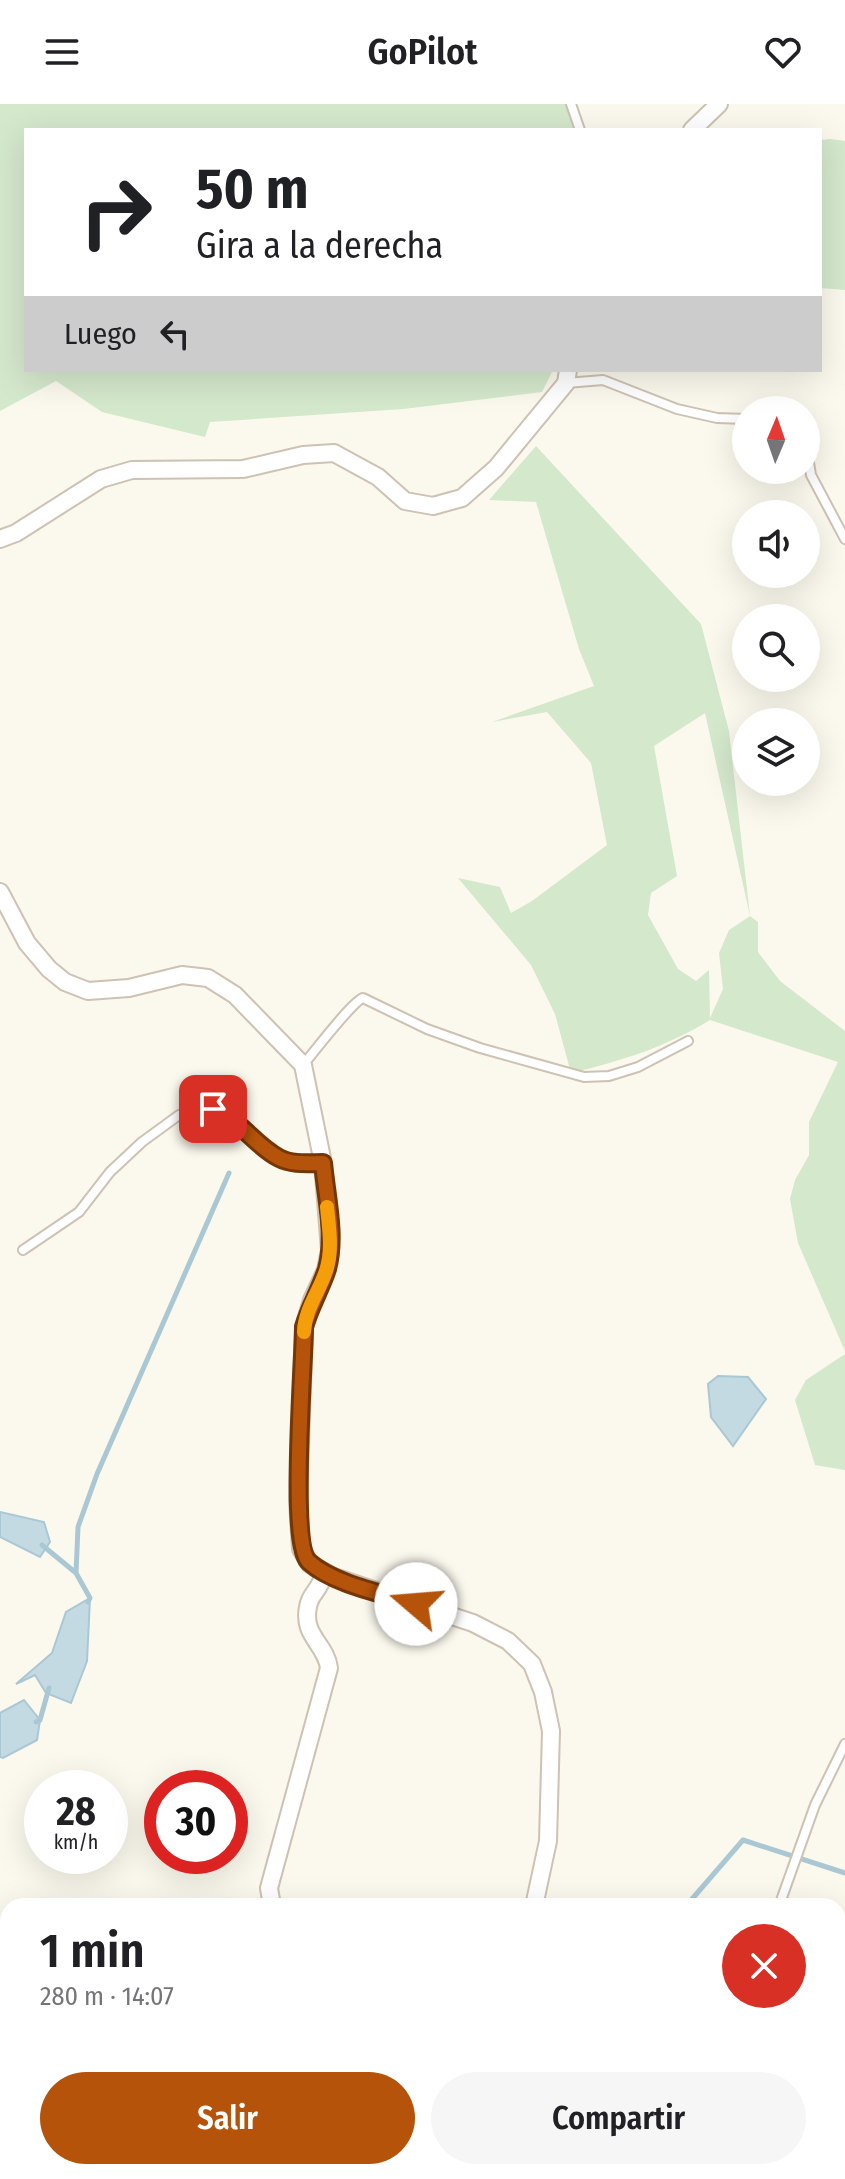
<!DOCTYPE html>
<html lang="es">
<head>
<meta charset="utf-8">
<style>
  :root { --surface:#fff; --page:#f6f6f6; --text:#202124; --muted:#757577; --accent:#b45309 }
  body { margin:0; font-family:"Fira Sans Condensed",sans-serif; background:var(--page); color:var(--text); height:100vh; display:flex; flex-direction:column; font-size:30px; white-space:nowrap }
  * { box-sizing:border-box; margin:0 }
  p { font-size:26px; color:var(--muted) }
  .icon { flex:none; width:44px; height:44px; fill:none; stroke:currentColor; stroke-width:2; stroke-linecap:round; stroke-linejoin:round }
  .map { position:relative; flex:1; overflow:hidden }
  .panel { position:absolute; left:0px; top:1794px; width:846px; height:282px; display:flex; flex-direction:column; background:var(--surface); border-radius:24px 24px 0 0; box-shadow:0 8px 32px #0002 }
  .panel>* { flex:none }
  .guide { position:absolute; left:24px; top:24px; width:798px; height:244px; border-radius:0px; box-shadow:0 8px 32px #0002; background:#fff; color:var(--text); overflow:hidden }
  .needle { width:52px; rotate:2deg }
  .buttons { position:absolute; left:732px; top:292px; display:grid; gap:16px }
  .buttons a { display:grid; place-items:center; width:88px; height:88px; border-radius:50%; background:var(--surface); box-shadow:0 8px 32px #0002; font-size:40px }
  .speed { position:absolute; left:24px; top:1666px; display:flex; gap:16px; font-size:40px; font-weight:700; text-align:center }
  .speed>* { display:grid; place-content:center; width:104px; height:104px; border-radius:50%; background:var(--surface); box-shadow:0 8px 32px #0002; line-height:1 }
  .speed small { font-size:20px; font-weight:400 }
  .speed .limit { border:12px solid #d22; background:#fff; color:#111 }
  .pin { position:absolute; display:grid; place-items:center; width:68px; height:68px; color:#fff; margin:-34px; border-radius:16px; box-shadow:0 4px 12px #0006 }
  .me { position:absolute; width:88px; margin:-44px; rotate:288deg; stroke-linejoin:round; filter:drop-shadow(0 0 6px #0008) }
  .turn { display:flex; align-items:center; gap:28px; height:168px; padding:0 40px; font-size:36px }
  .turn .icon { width:104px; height:104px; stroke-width:2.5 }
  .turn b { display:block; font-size:56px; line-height:68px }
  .then { display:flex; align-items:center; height:76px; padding:0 40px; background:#0003; gap:16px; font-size:30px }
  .round { display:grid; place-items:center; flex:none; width:84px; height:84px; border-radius:42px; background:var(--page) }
  .overview { display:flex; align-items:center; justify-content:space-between; height:136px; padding:0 40px }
  h1 { font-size:48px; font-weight:600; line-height:60px }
  .cta { display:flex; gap:16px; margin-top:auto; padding:16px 40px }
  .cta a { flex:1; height:92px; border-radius:48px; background:var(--accent); color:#fff; font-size:32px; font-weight:600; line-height:92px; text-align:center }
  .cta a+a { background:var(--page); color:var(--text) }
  header { display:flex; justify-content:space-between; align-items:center; height:104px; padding:0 40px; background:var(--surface); font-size:36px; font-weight:600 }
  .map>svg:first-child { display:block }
  .green { fill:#d4e8cc; fill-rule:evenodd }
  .water { fill:#c3dae3; stroke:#aac8d4; stroke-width:2 }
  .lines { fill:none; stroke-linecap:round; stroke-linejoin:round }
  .stream { stroke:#aac8d4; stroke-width:5 }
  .service-casing { stroke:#cdc2b3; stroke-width:12 }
  .minor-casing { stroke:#cdc2b3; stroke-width:20 }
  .service { stroke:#fff; stroke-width:8 }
  .minor { stroke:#fff; stroke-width:16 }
  .route-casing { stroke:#753606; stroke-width:20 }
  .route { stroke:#b45309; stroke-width:14 }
  .slow { stroke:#f59e0b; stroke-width:14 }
</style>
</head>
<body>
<header><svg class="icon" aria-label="menu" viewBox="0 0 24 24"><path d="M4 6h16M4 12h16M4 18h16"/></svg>GoPilot<svg class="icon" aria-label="heart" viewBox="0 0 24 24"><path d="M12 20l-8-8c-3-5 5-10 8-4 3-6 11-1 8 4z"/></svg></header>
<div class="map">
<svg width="845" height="2075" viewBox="0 0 845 2075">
  <rect width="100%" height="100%" fill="#fbf8ed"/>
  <!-- green -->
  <g class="green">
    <path d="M0 0H571L580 26H26V266H553L542 288 403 305 210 318 205 333 102 308 56 277 0 307Z"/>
    <path d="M830 35 845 37V186L820 184V36Z"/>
    <path d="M536 342 701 520 729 627 750 812 758 818V848L780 877 845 927V1247L798 1139 790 1095 795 1076 809 1051V1018L838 958 710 916C666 943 621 957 571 969L555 910 531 861 458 774 500 783 511 809 532 797 607 741 591 659 547 608 492 618 594 582 579 545 536 398 489 396ZM705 609 750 812 729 826 719 849 723 885 710 914 709 866 696 877 678 865 648 811 651 789 677 772 654 642Z"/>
    <path d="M845 1250V1366L815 1361 795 1296 806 1276Z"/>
  </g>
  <!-- water -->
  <g class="water">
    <path d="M718 1272 748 1273 766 1295 733 1342 711 1313 708 1280Z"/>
    <path d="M0 1408 44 1418 50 1438 40 1453 0 1433Z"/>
    <path d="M90 1494 87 1557 71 1599 46 1589 35 1571 16 1580 52 1549 66 1508Z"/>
    <path d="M24 1596 40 1616 37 1636 3 1654 0 1653V1609Z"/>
  </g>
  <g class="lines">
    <!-- stream -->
    <g class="stream">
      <path d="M42 1441 76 1469 90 1494 88 1498"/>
      <path d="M76 1469 78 1423 97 1370 229 1069"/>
      <path d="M36 1618 40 1616 49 1584"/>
      <path d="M686 1802 743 1736 845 1769"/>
      <path d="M0 1979 8 1971"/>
      <path d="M332 2068 338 2075"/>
      <path d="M514 2075 528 2068"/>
    </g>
    <defs>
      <g id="service">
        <path d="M571 0 580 26"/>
        <path d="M566 279 603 276 677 305 717 314 746 315"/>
        <path d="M806 340 811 371 845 435"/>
        <path d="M303 961C314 948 352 898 363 894L427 925 480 944 584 973 609 972 638 963 688 937"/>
        <path d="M23 1146 79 1108 110 1068 142 1038 179 1011 199 1006 213 1005 227 1010 280 1055 323 1059"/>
        <path d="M779 1802 815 1701 845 1640"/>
      </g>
      <g id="minor">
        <path d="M692 26 719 0"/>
        <path d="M0 435 16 429 101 375 132 366 243 365 303 351 334 349 378 373 405 397 433 402 462 394 496 364 566 279 568 266"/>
        <path d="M0 788 27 839 49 865 65 878 88 887 129 884 182 871 208 874 235 891 303 961 323 1059 330 1146 326 1166 312 1196 304 1223 298 1397 301 1445 310 1460 331 1472 473 1519 508 1537 532 1560 543 1588 551 1627 548 1737 534 1802"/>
        <path d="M272 1802 269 1784 329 1564C326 1540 302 1532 308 1503 310 1488 321 1487 324 1468"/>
        <path d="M838 2048 845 2047"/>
        <path d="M399 2068 413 2075"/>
        <path d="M704 2075 712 2068"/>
      </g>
    </defs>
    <!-- service casing -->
    <use href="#service" class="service-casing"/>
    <!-- minor casing -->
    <use href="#minor" class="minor-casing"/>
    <!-- service -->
    <use href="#service" class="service"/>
    <!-- minor -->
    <use href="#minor" class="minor"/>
  </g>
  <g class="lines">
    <defs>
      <path id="route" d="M213 1005C240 1015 254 1041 279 1054 292 1061 309 1059 323 1059 326 1092 336 1132 327 1165 321 1184 310 1202 304 1223 304 1259 289 1440 309 1458 333 1480 385 1490 416 1500"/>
    </defs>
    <!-- route casing -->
    <use href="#route" class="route-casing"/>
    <!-- route -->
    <use href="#route" class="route"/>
    <!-- slow -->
    <path class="slow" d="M304 1228C305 1205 319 1188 326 1167 333 1146 329 1124 327 1103"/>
  </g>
</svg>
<div class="buttons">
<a><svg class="needle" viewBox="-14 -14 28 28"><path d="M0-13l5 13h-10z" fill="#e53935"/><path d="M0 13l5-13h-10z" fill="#757577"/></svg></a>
<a><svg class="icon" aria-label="sound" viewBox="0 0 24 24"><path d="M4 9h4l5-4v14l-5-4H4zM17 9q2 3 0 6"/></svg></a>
<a><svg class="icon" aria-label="search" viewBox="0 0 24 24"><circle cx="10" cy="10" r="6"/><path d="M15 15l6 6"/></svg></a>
<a><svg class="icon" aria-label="layers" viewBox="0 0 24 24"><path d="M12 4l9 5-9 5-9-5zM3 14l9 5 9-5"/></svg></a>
</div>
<div class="speed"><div>28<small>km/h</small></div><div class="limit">30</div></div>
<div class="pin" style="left:213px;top:1005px;background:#d93025"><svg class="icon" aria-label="arrive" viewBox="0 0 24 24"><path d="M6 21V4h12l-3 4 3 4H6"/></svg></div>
<svg class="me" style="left:416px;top:1500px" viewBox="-20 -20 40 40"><circle r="19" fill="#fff"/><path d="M0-13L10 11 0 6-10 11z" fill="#b45309"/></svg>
<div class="guide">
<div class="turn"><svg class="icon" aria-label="right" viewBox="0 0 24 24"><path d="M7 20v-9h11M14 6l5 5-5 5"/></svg><div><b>50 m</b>Gira a la derecha</div></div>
<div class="then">Luego<svg class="icon" aria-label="left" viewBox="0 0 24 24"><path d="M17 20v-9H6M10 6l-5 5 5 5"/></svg></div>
</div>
<section class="panel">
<div class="overview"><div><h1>1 min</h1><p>280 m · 14:07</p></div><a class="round" style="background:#d93025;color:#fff"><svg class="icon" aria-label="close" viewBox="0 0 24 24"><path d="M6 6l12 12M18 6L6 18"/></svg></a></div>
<div class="cta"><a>Salir</a><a>Compartir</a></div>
</section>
</div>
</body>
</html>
